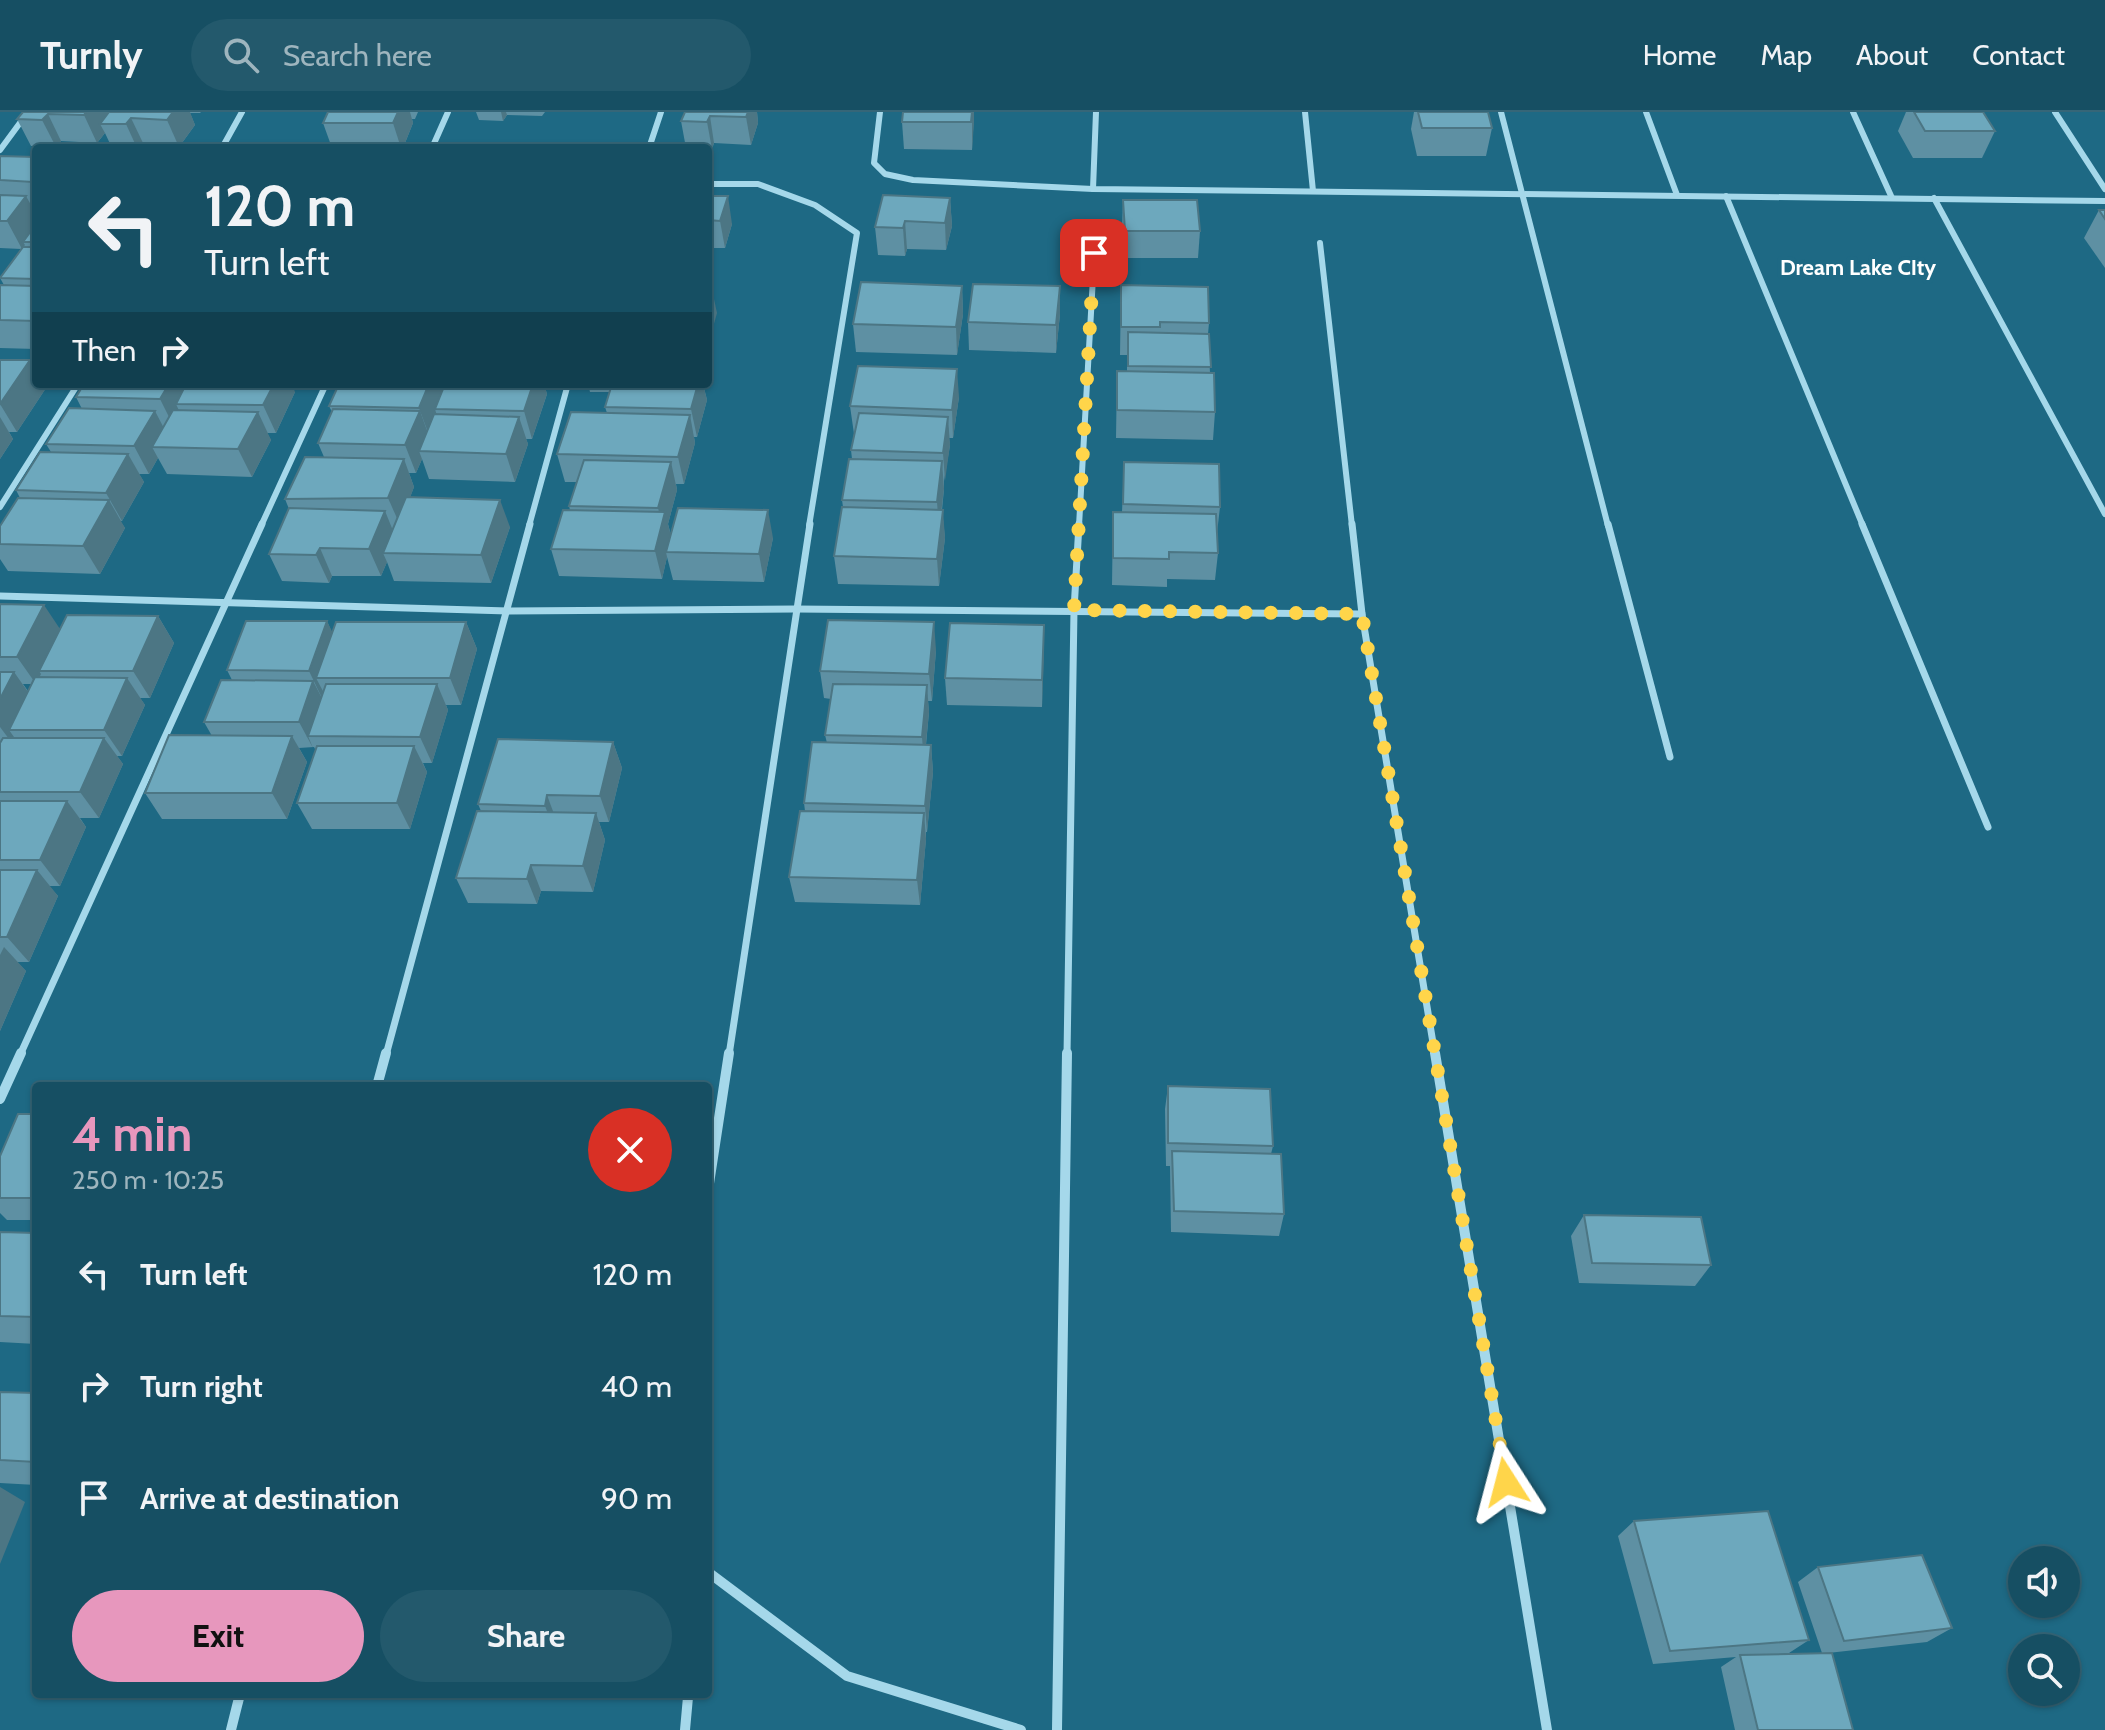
<!DOCTYPE html>
<html lang="en">
<head>
<meta charset="utf-8">
<style>
  :root { --surface:#164f63; --page:#23596c; --text:#f1f3f6; --muted:#9eb5be; --line:#356678; --accent:#e797bd }
  body { margin:0; font-family:Cabin,sans-serif; background:var(--page); color:var(--text); height:100vh; display:flex; flex-direction:column; font-size:30px; white-space:nowrap }
  * { box-sizing:border-box; margin:0 }
  p { font-size:26px; color:var(--muted) }
  .icon { flex:none; width:44px; height:44px; fill:none; stroke:currentColor; stroke-width:2; stroke-linecap:round; stroke-linejoin:round }
  .map { position:relative; flex:1; overflow:hidden }
  .panel { position:absolute; left:32px; top:970px; width:680px; height:616px; display:flex; flex-direction:column; background:var(--surface); border-radius:8px; box-shadow:0 2px 6px #0004,0 0 0 2px var(--line) }
  .panel>* { flex:none }
  .banner { position:absolute; left:32px; top:32px; width:680px; height:244px; border-radius:8px; box-shadow:0 2px 6px #0004,0 0 0 2px var(--line); background:#164f63; color:var(--text); overflow:hidden }
  .fabs { position:absolute; left:2008px; top:1434px; display:grid; gap:16px }
  .fabs a { display:grid; place-items:center; width:72px; height:72px; border-radius:50%; background:var(--surface); box-shadow:0 2px 6px #0004,0 0 0 2px var(--line); font-size:40px }
  .pin { position:absolute; display:grid; place-items:center; width:68px; height:68px; color:#fff; margin:-34px; border-radius:16px; box-shadow:0 4px 12px #0006 }
  .me { position:absolute; width:88px; margin:-44px; rotate:351deg; stroke-linejoin:round; filter:drop-shadow(0 0 6px #0008) }
  .turn { display:flex; align-items:center; gap:28px; height:168px; padding:0 40px; font-size:36px }
  .turn .icon { width:104px; height:104px; stroke-width:2.5 }
  .turn b { display:block; font-size:56px; line-height:68px }
  .then { display:flex; align-items:center; height:76px; padding:0 40px; background:#0003; gap:16px; font-size:30px }
  .round { display:grid; place-items:center; flex:none; width:84px; height:84px; border-radius:42px; background:var(--page) }
  .overview { display:flex; align-items:center; justify-content:space-between; height:136px; padding:0 40px }
  h1 { font-size:48px; font-weight:700; line-height:60px; color:var(--accent) }
  .action { display:flex; gap:16px; margin-top:auto; padding:16px 40px }
  .action a { flex:1; height:92px; border-radius:48px; background:var(--accent); color:#111; font-size:32px; font-weight:700; line-height:92px; text-align:center }
  .action a+a { background:var(--page); color:var(--text) }
  ul { padding:0; list-style:none }
  li { display:flex; align-items:center; gap:24px; height:112px; padding:0 40px }
  li div { flex:1 }
  li b { display:block; font-size:30px }
  li em { font-style:normal }
  header { display:flex; align-items:center; gap:48px; box-sizing:border-box; height:112px; padding:0 40px; background:var(--surface); border-bottom:2px solid var(--line) }
  header strong { font-size:38px }
  nav { display:flex; gap:44px; margin-inline-start:auto; font-size:28px }
  .search { width:560px; height:72px; background:var(--page); display:flex; align-items:center; gap:20px; box-sizing:border-box; padding:0 28px; border-radius:44px; color:var(--muted); font-size:30px }
  .map>svg:first-child { display:block }
  .lines { fill:none; stroke-linecap:round; stroke-linejoin:round }
  .street-far2 { stroke:#a5d8ea; stroke-width:6 }
  .street-far1 { stroke:#a5d8ea; stroke-width:7 }
  .street { stroke:#a5d8ea; stroke-width:10 }
  .wall { fill:#5e90a3; fill-rule:evenodd }
  .shaded-wall { fill:#4c7684 }
  .building { fill:#6da8bd; stroke:#4c7684; stroke-width:2 }
  .route { stroke:#ffd54a; stroke-width:14; stroke-dasharray:0 25.2 }
  .labels { text-anchor:middle; dominant-baseline:central; stroke-width:8; stroke-linejoin:round; paint-order:stroke }
  .far-neighbourhood-label { font-size:22px; font-weight:bold; fill:#fff; stroke:#1e6984 }
</style>
</head>
<body>
<header>
<strong>Turnly</strong>
<div class="search"><svg class="icon" aria-label="search" viewBox="0 0 24 24"><circle cx="10" cy="10" r="6"/><path d="M15 15l6 6"/></svg>Search here</div>
<nav><a>Home</a><a>Map</a><a>About</a><a>Contact</a></nav>
</header>
<div class="map">
<svg width="2105" height="1618" viewBox="0 0 2105 1618">
  <rect width="100%" height="100%" fill="#1e6984"/>
  <g class="lines">
    <!-- street-far2 -->
    <g class="street-far2">
      <path d="M880 0 874 51 885 62 913 68 1093 77 2105 89"/>
      <path d="M1305 0 1313 79"/>
      <path d="M1501 0 1608 414"/>
      <path d="M1646 0 1677 83"/>
      <path d="M1853 0 1892 86"/>
      <path d="M2055 0 2105 77"/>
      <path d="M222 36 242 0"/>
      <path d="M432 36 448 0"/>
      <path d="M649 36 661 0"/>
      <path d="M0 38 28 0"/>
      <path d="M708 72H758L815 93 857 121 809 414"/>
      <path d="M1093 77 1096 0"/>
      <path d="M1726 84 1863 414"/>
      <path d="M1934 86 2105 402"/>
      <path d="M1320 131 1352 414"/>
      <path d="M0 395 78 272"/>
      <path d="M261 414 326 272"/>
      <path d="M529 414 568 272"/>
      <path d="M1079 414 1096 112"/>
    </g>
    <!-- street-far1 -->
    <g class="street-far1">
      <path d="M1352 412 1362 502 1435 943"/>
      <path d="M1608 412 1670 645"/>
      <path d="M1862 412 1988 715"/>
      <path d="M0 484 508 499 796 497 1362 502"/>
      <path d="M20 943 262 412"/>
      <path d="M386 943 530 412"/>
      <path d="M729 943 810 412"/>
      <path d="M1067 943 1074 498 1079 412"/>
    </g>
    <!-- street -->
    <g class="street">
      <path d="M1435 941 1547 1618"/>
      <path d="M377 974 386 941"/>
      <path d="M0 987 21 941"/>
      <path d="M708 1078 729 941"/>
      <path d="M708 1460 847 1564 1021 1618"/>
      <path d="M231 1618 240 1582"/>
      <path d="M685 1618 688 1585"/>
      <path d="M1057 1618 1067 941"/>
    </g>
  </g>
  <!-- wall -->
  <g class="wall">
    <path d="M23 0H201L200 1H190L195 13 179 35 144 33 142 36H112L105 21 97 31 61 29 56 35 31 34 17 7Z"/>
    <path d="M328 0H418L415 7H412L413 11 403 36H332L323 11Z"/>
    <path d="M476 0H545L542 4 507 3 503 9 479 8Z"/>
    <path d="M685 0H757L758 11 751 33 714 31 712 37H708V36H686L681 9Z"/>
    <path d="M903 0H974L972 38 904 37 902 10Z"/>
    <path d="M1414 0H1488L1492 16 1486 44H1417L1411 17Z"/>
    <path d="M1906 0H1983L1995 19 1982 46H1913L1898 19Z"/>
    <path d="M0 44 36 45V97L33 96 36 102V237L0 236V173H4L0 166 21 137 0 136Z"/>
    <path d="M708 84 732 112 725 136H708Z"/>
    <path d="M950 86 952 114 946 138 907 137 905 144 878 143 875 115Z"/>
    <path d="M1123 88 1200 119 1198 146H1124L1122 116Z"/>
    <path d="M2099 98H2105V156L2084 126Z"/>
    <path d="M1121 173 1209 211 1208 222 1210 261 1215 300 1213 328 1116 326 1117 259H1127V243H1120Z"/>
    <path d="M962 174 963 202 957 243 856 240 853 212Z"/>
    <path d="M1060 174V202L1056 241 969 238 968 210Z"/>
    <path d="M0 248 46 276 17 320H9L13 327 0 347Z"/>
    <path d="M339 272H544L547 282 532 327H526L528 332 515 370 429 367 422 347 416 361H409L414 375 410 385 510 415 491 471 394 469 387 450 381 464H332L329 471 282 469 269 442 289 397 285 387 324 345 318 331 332 300 329 294Z"/>
    <path d="M588 272H703L707 288 697 325H694L695 331 684 372H676L677 378 668 412 671 423 773 426 764 470 673 468 667 445 662 467 559 464 551 437 570 398 569 394 577 370H565L557 342 607 301 605 295 610 280H590Z"/>
    <path d="M295 280 276 321H267L271 328 252 365 167 362 158 346 149 362H139L144 370 122 409H120L125 416 100 462 8 459 0 447V414L20 386 16 378 51 340 46 332 82 297 76 285Z"/>
    <path d="M959 285 953 326H949L950 333 944 369V377L942 398 945 426 939 474 838 472 834 444 843 395 842 388 852 347 851 338 854 322 850 294Z"/>
    <path d="M1124 350 1220 395 1217 421 1218 441 1215 468 1167 467V475L1112 473 1113 400H1122Z"/>
    <path d="M0 492 60 517 158 504 174 531 150 586H140L145 593 122 644H117L123 652 99 706H80L86 715 60 774H49L58 784 29 850H17L26 859 0 919ZM23 572H32L28 579Z"/>
    <path d="M327 509 332 521 466 510 477 537 461 593H446L448 598 432 651H423L427 660 410 717H312L297 691 316 639 314 635 299 636 307 650 287 707H162L145 681 212 624 204 610 232 568 227 558Z"/>
    <path d="M1044 513 1042 595 947 593 945 566Z"/>
    <path d="M936 538 932 589H928L929 600 926 633H931L933 660 927 720H926V727L920 793 795 790 789 765 805 699 804 691 827 631 825 623 831 587 824 586 820 559Z"/>
    <path d="M613 630 622 656 609 710H599L605 728 593 780 541 779 537 792 468 791 456 766 481 699 478 692Z"/>
    <path d="M1168 974 1273 1034 1271 1042 1284 1102 1279 1124 1171 1120 1170 1054H1166L1165 997Z"/>
    <path d="M36 1002V1108H7L0 1101V1044Z"/>
    <path d="M1584 1103 1711 1153 1695 1174 1579 1171 1571 1124Z"/>
    <path d="M0 1120 36 1121V1232L0 1230Z"/>
    <path d="M0 1280 36 1281V1373L0 1371Z"/>
    <path d="M1634 1409 1809 1528 1789 1541 1779 1542 1822 1541 1798 1470 1818 1455 1952 1516 1927 1530 1828 1541 1853 1618H1735L1721 1555 1736 1545 1653 1552 1618 1424Z"/>
  </g>
  <!-- shaded-wall -->
  <g class="shaded-wall">
    <path d="M86 0H110L100 12 105 21 97 31 84 3Z"/>
    <path d="M173 0H190L195 13 179 35 167 8Z"/>
    <path d="M398 0H410L413 11 403 36H401L393 11Z"/>
    <path d="M501 0H506L507 3 503 9Z"/>
    <path d="M748 0H757L758 11 751 33 746 5Z"/>
    <path d="M972 0H974V11L972 38Z"/>
    <path d="M48 2 61 29 56 35 42 8Z"/>
    <path d="M710 4 714 31 712 37 707 10Z"/>
    <path d="M131 6 144 33 142 36H137L126 12Z"/>
    <path d="M26 84 36 102V118L23 130 25 133 22 137 7 109Z"/>
    <path d="M728 84 732 112 725 136 720 109Z"/>
    <path d="M950 86 952 114 946 138 945 111Z"/>
    <path d="M905 109 907 137 905 144 903 116Z"/>
    <path d="M711 173 717 201 708 233V186Z"/>
    <path d="M962 174 963 202 957 243 956 215Z"/>
    <path d="M1060 174V202L1056 241V213Z"/>
    <path d="M30 248 36 260V272H43L46 276 17 320 0 292Z"/>
    <path d="M957 257 959 285 953 326 952 298Z"/>
    <path d="M169 272H186L176 292 181 303 174 315 160 287Z"/>
    <path d="M274 272H292L295 280 276 321 263 293Z"/>
    <path d="M429 272H445L435 297 437 304 429 323 419 296Z"/>
    <path d="M533 272H544L547 282 532 327 524 299Z"/>
    <path d="M697 272H703L707 288 697 325 691 297Z"/>
    <path d="M155 299 169 326 152 335 158 346 149 362 134 334Z"/>
    <path d="M420 299 430 327 419 339 422 347 416 361 405 333Z"/>
    <path d="M258 300 271 328 252 365 238 337Z"/>
    <path d="M690 303 695 331 684 372 678 345Z"/>
    <path d="M0 305 13 327 0 347Z"/>
    <path d="M519 305 528 332 515 370 506 342Z"/>
    <path d="M948 305 950 333 945 369 943 341Z"/>
    <path d="M128 342 144 370 122 409 106 381Z"/>
    <path d="M404 347 414 375 400 413 388 386Z"/>
    <path d="M942 349 944 377 939 418 937 390Z"/>
    <path d="M671 350 677 378 668 412 672 428 666 440 667 445 662 467 655 439 662 412 658 396Z"/>
    <path d="M109 388 125 416 100 462 83 434Z"/>
    <path d="M500 388 510 415 491 471 481 443Z"/>
    <path d="M768 398 773 426 764 470 759 442Z"/>
    <path d="M943 398 945 426 939 474 937 447Z"/>
    <path d="M385 399 396 426 383 441 387 450 381 464 369 437Z"/>
    <path d="M320 436 332 464 329 471 316 443Z"/>
    <path d="M44 493 62 520 39 559 41 562 36 572 17 545Z"/>
    <path d="M158 504 174 531 150 586 133 559Z"/>
    <path d="M327 509 340 536 316 566 324 581 322 586 309 559Z"/>
    <path d="M466 510 477 537 461 593 450 566Z"/>
    <path d="M934 510 936 538 932 589 929 562Z"/>
    <path d="M1044 513V540L1042 595V568Z"/>
    <path d="M14 560 33 587 9 618 14 625 12 631 0 615V587Z"/>
    <path d="M127 566 145 593 122 644 104 618Z"/>
    <path d="M313 569 327 596 308 624 313 636 299 610Z"/>
    <path d="M437 572 448 598 432 651 420 625Z"/>
    <path d="M927 573 929 600 924 651 922 625Z"/>
    <path d="M292 624 307 650 287 707 272 681Z"/>
    <path d="M104 626 123 652 99 706 80 680Z"/>
    <path d="M613 630 622 656 609 710 600 684Z"/>
    <path d="M931 633 933 660 927 720 925 694Z"/>
    <path d="M414 634 427 660 410 717 397 691Z"/>
    <path d="M547 683 557 710 555 720 545 694Z"/>
    <path d="M67 689 86 715 60 774 40 748Z"/>
    <path d="M596 701 605 728 593 780 583 754Z"/>
    <path d="M924 701 926 727 920 793 917 768Z"/>
    <path d="M531 753 541 779 537 792 527 767Z"/>
    <path d="M37 758 58 784 29 850 7 825Z"/>
    <path d="M4 835 26 859 0 919V843Z"/>
    <path d="M0 1375 25 1390 0 1452Z"/>
  </g>
  <!-- building -->
  <g class="building">
    <path d="M23 0H86L84 3 48 2 42 8 17 7Z"/>
    <path d="M109 0H173L167 8 131 6 126 12H100Z"/>
    <path d="M328 0H398L393 11H323Z"/>
    <path d="M685 0H748L746 5 710 4 707 10 681 9Z"/>
    <path d="M903 0H972L971 10H902Z"/>
    <path d="M1418 0H1488L1492 16H1422Z"/>
    <path d="M1914 0H1983L1995 19H1925Z"/>
    <path d="M0 44 36 45V66L33 70 0 68Z"/>
    <path d="M0 83 26 84 7 109H0Z"/>
    <path d="M883 83 950 86 945 111 905 109 903 116 875 115Z"/>
    <path d="M708 84H728L720 109 708 108Z"/>
    <path d="M1123 88H1197L1200 119H1125Z"/>
    <path d="M2099 98H2105V107Z"/>
    <path d="M36 112V130H23Z"/>
    <path d="M23 135H36V167L0 166Z"/>
    <path d="M861 170 962 174 956 215 853 212Z"/>
    <path d="M973 172 1060 174 1056 213 968 210Z"/>
    <path d="M0 173 36 174V209L0 208Z"/>
    <path d="M708 173H711L708 186Z"/>
    <path d="M1121 173 1208 175 1209 211 1160 210V215H1121Z"/>
    <path d="M1128 220 1209 222 1211 255 1128 254Z"/>
    <path d="M0 248H30L0 292Z"/>
    <path d="M858 254 957 257 952 298 850 294Z"/>
    <path d="M1117 259 1214 261 1215 300 1117 298Z"/>
    <path d="M84 272H169L160 287 76 285Z"/>
    <path d="M186 272H274L263 293 176 292Z"/>
    <path d="M339 272H429L419 296 329 294Z"/>
    <path d="M445 272H533L524 299 435 297Z"/>
    <path d="M612 272H698L691 297 605 295Z"/>
    <path d="M69 296 155 299 134 334 46 332Z"/>
    <path d="M333 297 420 299 405 333 318 331Z"/>
    <path d="M173 298 258 300 238 337 152 335Z"/>
    <path d="M571 300 690 303 678 345 557 342Z"/>
    <path d="M859 301 948 305 943 341 851 338Z"/>
    <path d="M434 302 519 305 506 342 419 339Z"/>
    <path d="M40 340 128 342 106 381 16 378Z"/>
    <path d="M305 345 404 347 388 386 285 387Z"/>
    <path d="M849 347 942 349 937 390 842 388Z"/>
    <path d="M584 348 671 350 658 396 569 394Z"/>
    <path d="M1124 350 1219 352 1220 395 1123 392Z"/>
    <path d="M406 385 500 388 481 443 383 441Z"/>
    <path d="M18 386 109 388 83 434 0 432V414Z"/>
    <path d="M842 395 943 398 937 447 834 444Z"/>
    <path d="M289 396 385 399 369 437 320 436 316 443 269 442Z"/>
    <path d="M678 396 768 398 759 442 666 440Z"/>
    <path d="M563 398 665 400 655 439 551 437Z"/>
    <path d="M1113 400 1216 402 1218 441 1169 440V447L1113 446Z"/>
    <path d="M0 492 44 493 17 545H0Z"/>
    <path d="M67 503 158 504 133 559H39Z"/>
    <path d="M828 508 934 510 929 562 820 559Z"/>
    <path d="M246 509H327L309 559 227 558Z"/>
    <path d="M336 510H466L450 566H316Z"/>
    <path d="M950 511 1044 513 1042 568 945 566Z"/>
    <path d="M0 560H14L0 587Z"/>
    <path d="M35 565 127 566 104 618H9Z"/>
    <path d="M221 568 313 569 299 610H204Z"/>
    <path d="M326 572H437L420 625 308 624Z"/>
    <path d="M833 572 927 573 922 625 825 623Z"/>
    <path d="M169 623 292 624 272 681H145Z"/>
    <path d="M3 626H104L80 680H0V631Z"/>
    <path d="M498 627 613 630 600 684 547 683 545 694 478 692Z"/>
    <path d="M812 630 931 633 925 694 804 691Z"/>
    <path d="M317 634H414L397 691H297Z"/>
    <path d="M0 689H67L40 748H0Z"/>
    <path d="M477 699 596 701 583 754 531 753 527 767 456 766Z"/>
    <path d="M800 699 924 701 917 768 789 765Z"/>
    <path d="M0 758H37L7 825H0Z"/>
    <path d="M1168 974 1270 977 1273 1034 1168 1031Z"/>
    <path d="M18 1002H36V1086H0V1044Z"/>
    <path d="M1172 1039 1281 1042 1284 1102 1174 1099Z"/>
    <path d="M1584 1103 1701 1105 1711 1153 1592 1151Z"/>
    <path d="M0 1120 36 1121V1205L0 1204Z"/>
    <path d="M0 1280 36 1281V1350L0 1348Z"/>
    <path d="M1768 1399 1809 1528 1670 1539 1634 1409Z"/>
    <path d="M1922 1443 1952 1516 1844 1529 1818 1455Z"/>
    <path d="M1832 1541 1853 1618H1758L1740 1543Z"/>
  </g>
  <g class="lines">
    <!-- route -->
    <path class="route" d="M1094 141 1074 498 1362 502 1506 1370"/>
  </g>
  <g class="labels">
    <!-- far-neighbourhood labels -->
    <g class="far-neighbourhood-label">
      <text x="1858" y="155">Dream Lake CIty</text>
    </g>
  </g>
</svg>
<div class="fabs">
<a><svg class="icon" aria-label="sound" viewBox="0 0 24 24"><path d="M4 9h4l5-4v14l-5-4H4zM17 9q2 3 0 6"/></svg></a>
<a><svg class="icon" aria-label="search" viewBox="0 0 24 24"><circle cx="10" cy="10" r="6"/><path d="M15 15l6 6"/></svg></a>
</div>
<div class="pin" style="left:1094px;top:141px;background:#d93025"><svg class="icon" aria-label="arrive" viewBox="0 0 24 24"><path d="M6 21V4h12l-3 4 3 4H6"/></svg></div>
<svg class="me" style="left:1506px;top:1370px" viewBox="-20 -20 40 40"><path d="M0-17L14 15 0 8-14 15z" fill="#ffd54a" stroke="#fff" stroke-width="4"/></svg>
<div class="banner">
<div class="turn"><svg class="icon" aria-label="left" viewBox="0 0 24 24"><path d="M17 20v-9H6M10 6l-5 5 5 5"/></svg><div><b>120 m</b>Turn left</div></div>
<div class="then">Then<svg class="icon" aria-label="right" viewBox="0 0 24 24"><path d="M7 20v-9h11M14 6l5 5-5 5"/></svg></div>
</div>
<section class="panel">
<div class="overview"><div><h1>4 min</h1><p>250 m · 10:25</p></div><a class="round" style="background:#d93025;color:#fff"><svg class="icon" aria-label="close" viewBox="0 0 24 24"><path d="M6 6l12 12M18 6L6 18"/></svg></a></div>
<ul>
<li><svg class="icon" aria-label="left" viewBox="0 0 24 24"><path d="M17 20v-9H6M10 6l-5 5 5 5"/></svg><div><b>Turn left</b></div><em>120 m</em></li>
<li><svg class="icon" aria-label="right" viewBox="0 0 24 24"><path d="M7 20v-9h11M14 6l5 5-5 5"/></svg><div><b>Turn right</b></div><em>40 m</em></li>
<li><svg class="icon" aria-label="arrive" viewBox="0 0 24 24"><path d="M6 21V4h12l-3 4 3 4H6"/></svg><div><b>Arrive at destination</b></div><em>90 m</em></li>
</ul>
<div class="action"><a>Exit</a><a>Share</a></div>
</section>
</div>
</body>
</html>
